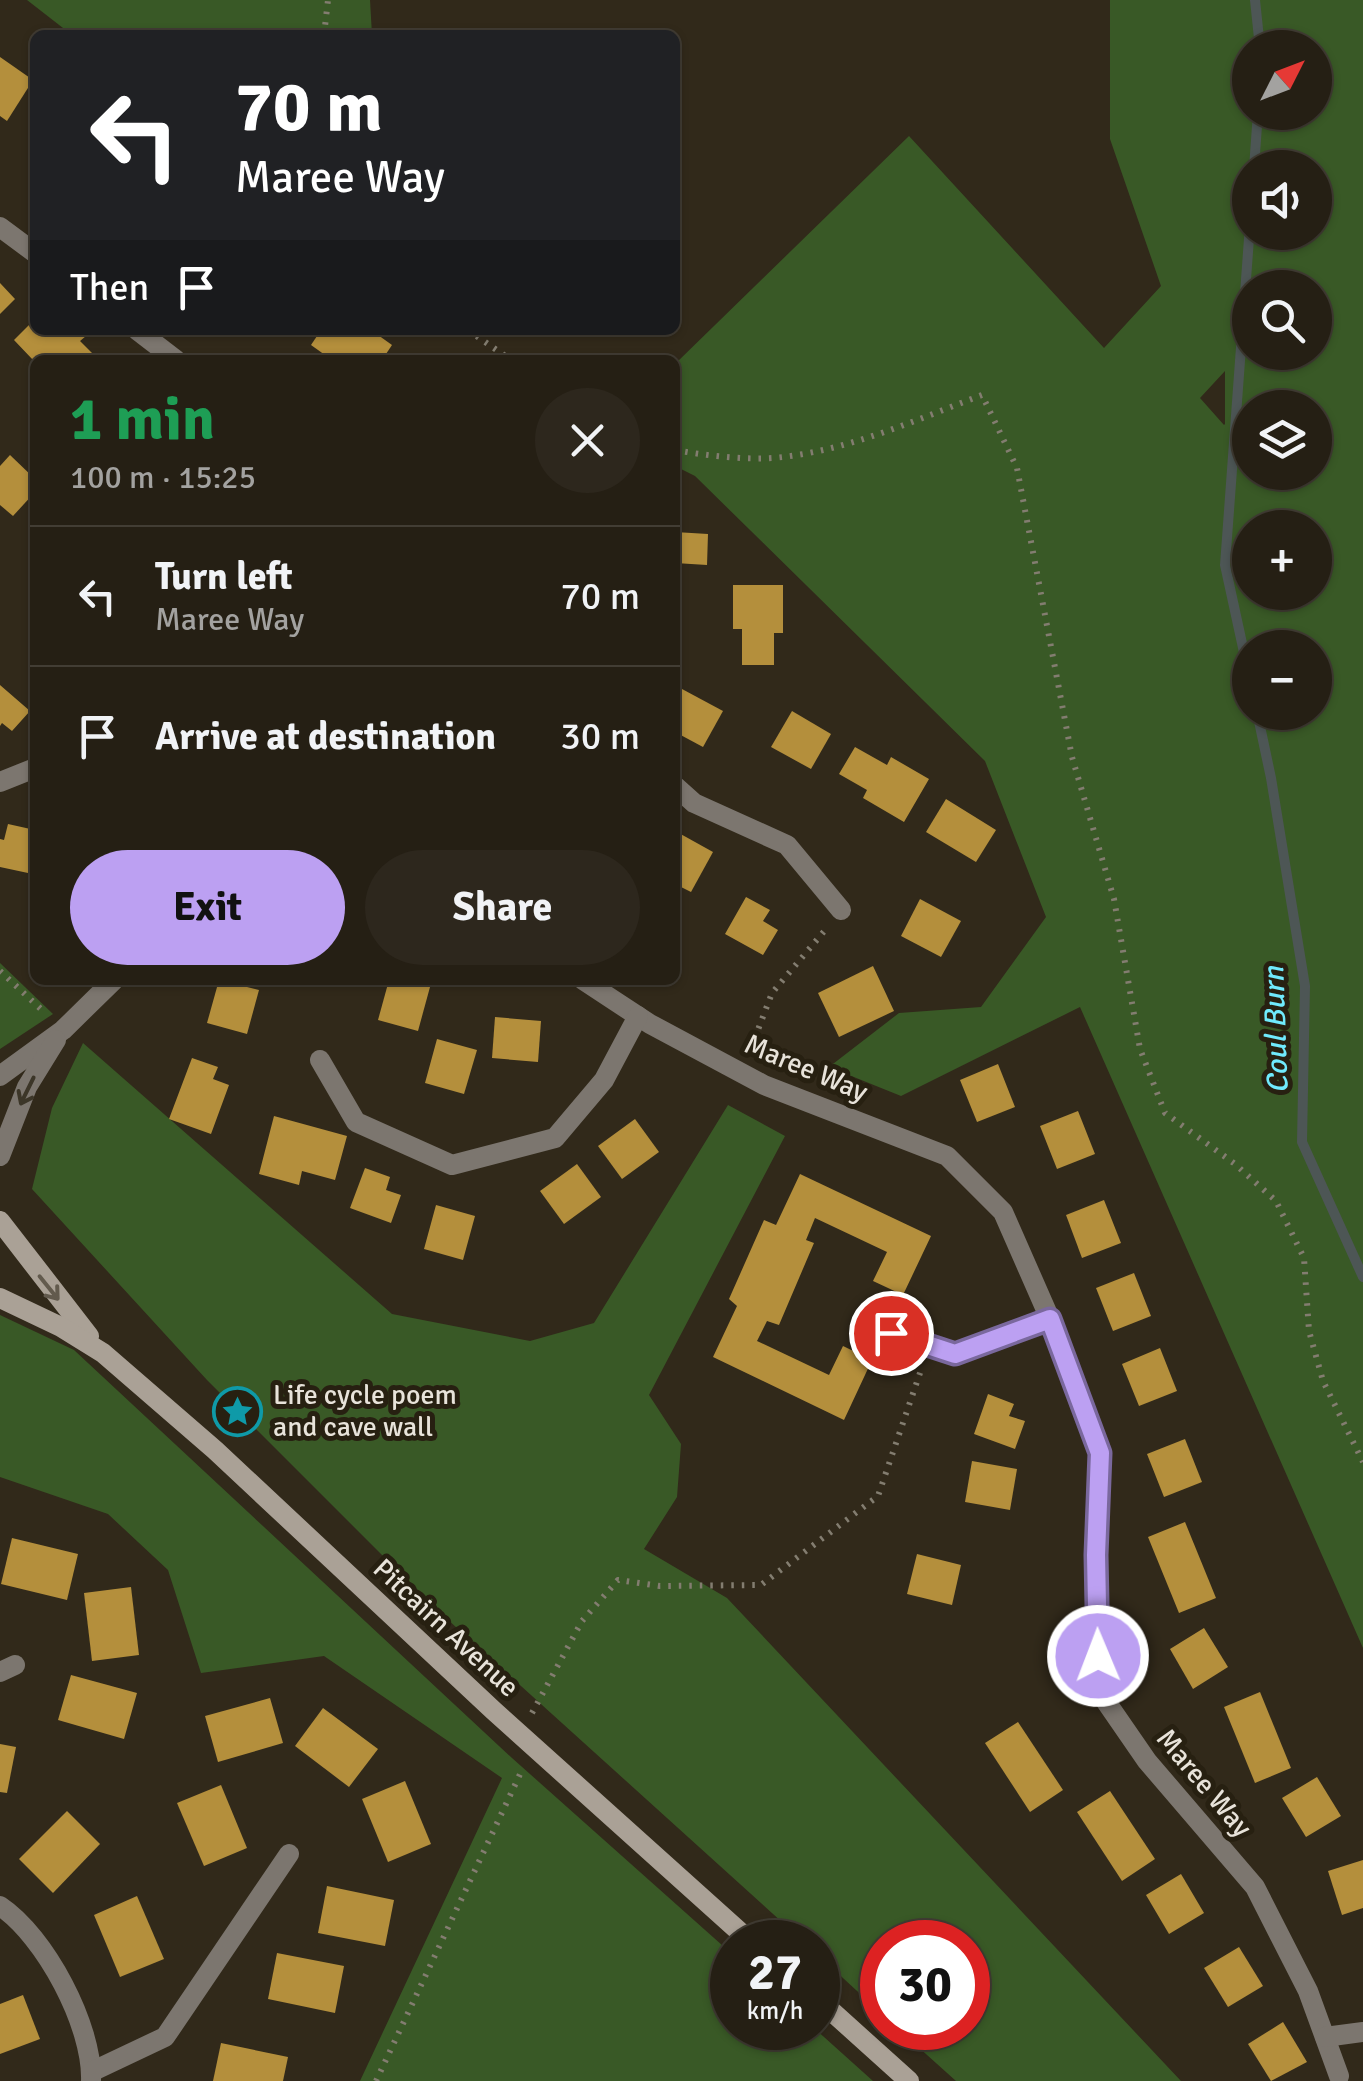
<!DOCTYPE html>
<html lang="en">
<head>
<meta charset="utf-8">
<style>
  :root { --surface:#251f14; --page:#2d271d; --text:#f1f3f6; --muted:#a3a2a0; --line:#423d34; --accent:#bca0f2 }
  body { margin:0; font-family:Signika,sans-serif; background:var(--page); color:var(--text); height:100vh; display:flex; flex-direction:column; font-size:38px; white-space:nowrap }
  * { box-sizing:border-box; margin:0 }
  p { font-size:32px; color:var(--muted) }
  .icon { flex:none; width:55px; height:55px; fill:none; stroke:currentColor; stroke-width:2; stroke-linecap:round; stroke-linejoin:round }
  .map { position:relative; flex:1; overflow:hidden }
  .drawer { position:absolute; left:30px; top:355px; width:650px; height:630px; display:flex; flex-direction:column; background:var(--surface); border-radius:15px; box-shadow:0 2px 8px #0004,0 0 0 2px var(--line) }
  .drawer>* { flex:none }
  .top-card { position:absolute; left:30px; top:30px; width:650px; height:305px; border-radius:15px; box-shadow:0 2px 8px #0004,0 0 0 2px var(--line); background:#202124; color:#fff; overflow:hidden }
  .needle { width:65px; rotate:48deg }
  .buttons { position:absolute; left:1232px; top:30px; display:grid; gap:20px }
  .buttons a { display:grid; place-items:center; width:100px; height:100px; border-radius:50%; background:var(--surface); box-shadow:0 2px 8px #0004,0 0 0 2px var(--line); font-size:50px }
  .speed { position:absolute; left:710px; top:1920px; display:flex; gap:20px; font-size:50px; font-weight:700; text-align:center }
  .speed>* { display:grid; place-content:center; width:130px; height:130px; border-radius:50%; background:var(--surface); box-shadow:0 2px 8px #0004,0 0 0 2px var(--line); line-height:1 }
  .speed small { font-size:25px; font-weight:400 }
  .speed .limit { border:15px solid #d22; background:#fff; color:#111 }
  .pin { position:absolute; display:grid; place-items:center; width:85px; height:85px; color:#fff; margin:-42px; border:5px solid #fff; border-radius:50%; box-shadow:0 2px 10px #0007 }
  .me { position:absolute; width:110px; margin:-55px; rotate:359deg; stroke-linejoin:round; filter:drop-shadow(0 0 8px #0008) }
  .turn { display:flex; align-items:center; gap:35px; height:210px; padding:0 40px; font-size:45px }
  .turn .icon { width:130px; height:130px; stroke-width:2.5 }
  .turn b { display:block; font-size:70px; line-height:85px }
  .then { display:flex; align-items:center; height:95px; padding:0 40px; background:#0003; gap:20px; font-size:38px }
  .round { display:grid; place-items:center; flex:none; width:105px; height:105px; border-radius:52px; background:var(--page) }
  .head { display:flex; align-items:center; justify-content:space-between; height:170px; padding:0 40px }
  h1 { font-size:60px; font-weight:800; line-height:75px; color:#1e9e55 }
  .cta { display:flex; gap:20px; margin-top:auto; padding:20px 40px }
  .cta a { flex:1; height:115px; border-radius:60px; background:var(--accent); color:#111; font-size:40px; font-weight:800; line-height:115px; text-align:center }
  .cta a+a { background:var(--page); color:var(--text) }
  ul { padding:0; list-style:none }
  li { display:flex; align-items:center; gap:30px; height:140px; padding:0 40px; border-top:2px solid var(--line) }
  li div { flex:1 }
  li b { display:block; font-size:38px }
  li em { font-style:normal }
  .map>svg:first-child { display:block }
  .green { fill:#395926; fill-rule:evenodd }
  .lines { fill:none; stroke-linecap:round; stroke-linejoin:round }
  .stream { stroke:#4d5655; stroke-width:10 }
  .building { fill:#b48f3c }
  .path { stroke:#837d70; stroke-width:6; stroke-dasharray:2.5 8; stroke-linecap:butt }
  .street { stroke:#7c766f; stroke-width:20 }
  .secondary { stroke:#aaa196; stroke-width:20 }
  .oneway { stroke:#3c3628 }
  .oneway2 { stroke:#625a4d }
  .route-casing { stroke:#7a689d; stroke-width:25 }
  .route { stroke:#bca0f2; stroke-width:18 }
  .labels { text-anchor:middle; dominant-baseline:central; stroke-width:10; stroke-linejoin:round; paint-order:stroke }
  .street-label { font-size:28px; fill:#e8e3da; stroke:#272011 }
  .poi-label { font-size:28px; fill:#e8e3da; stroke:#272011; text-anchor:start }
  .water-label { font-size:30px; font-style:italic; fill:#70eafd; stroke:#272011 }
</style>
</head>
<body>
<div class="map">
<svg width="1363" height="2081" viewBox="0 0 1363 2081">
  <rect width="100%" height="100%" fill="#31291a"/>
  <!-- green -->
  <g class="green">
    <path d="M27 0H370L372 35H72Z"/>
    <path d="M1110 0H1363V1648L1080 1007 901 1096 829 1067 899 1013 981 1007 1046 917 985 761 695 476 675 466V364L909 136 1104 348 1161 286 1110 139ZM1250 48H1315V112H1250ZM1250 168H1315V232H1250ZM1250 288H1315V352H1250ZM1225 371V424L1224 425 1200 398ZM1250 408H1315V472H1250ZM1250 528H1315V592H1250ZM1250 648H1315V712H1250Z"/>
    <path d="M0 963 53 1014 0 1049Z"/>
    <path d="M83 1043 392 1314 530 1341 594 1323 728 1105 785 1136 649 1395 681 1444 677 1497 644 1549 727 1598 1181 2081H956L897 2028H968V1942H882V2014L818 1955V1942H804L436 1609 207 1380 32 1189 52 1108Z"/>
    <path d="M0 1315 74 1350 512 1758 732 1954V2028H814L873 2081H360L502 1778 324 1656 201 1673 168 1570 108 1514 0 1477Z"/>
  </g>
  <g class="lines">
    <!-- stream -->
    <g class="stream">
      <path d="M1255 0 1260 48"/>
      <path d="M1254 168 1258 112"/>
      <path d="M1250 225 1225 565 1250 680"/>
      <path d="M1257 712 1271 778 1305 986 1302 1142 1363 1277"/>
    </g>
  </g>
  <!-- building -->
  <g class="building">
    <path d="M0 57 33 80 7 121 0 116Z"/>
    <path d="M0 283 15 299 0 314Z"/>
    <path d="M35 319V330H80L86 336 80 341 99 360H33L14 340Z"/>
    <path d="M321 330H371L392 345 382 360H332L311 345Z"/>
    <path d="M10 455 35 479V492L13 516 0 505V466Z"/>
    <path d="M675 532 708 534 707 565 675 563Z"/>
    <path d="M733 585H783V633H774V665H742V629H733Z"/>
    <path d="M0 685 30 711 12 731 2 723 0 726Z"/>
    <path d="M682 689 723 711 703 747 675 732V703Z"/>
    <path d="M792 711 831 734 811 769 771 747Z"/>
    <path d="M855 747 887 765 891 757 929 779 904 822 863 798 867 790 839 774Z"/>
    <path d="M946 799 996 830 976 862 926 832Z"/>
    <path d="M8 824 35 830 28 873 0 867V839L4 840Z"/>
    <path d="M677 832 713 852 691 892 675 884Z"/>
    <path d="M746 897 770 910 763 921 778 930 763 955 725 934Z"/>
    <path d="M920 899 961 921 941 957 901 936Z"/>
    <path d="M873 966 894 1011 839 1037 818 993Z"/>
    <path d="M219 980 259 990 247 1034 207 1023Z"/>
    <path d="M389 980H405L430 987 418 1031 378 1020Z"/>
    <path d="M495 1017 541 1021 538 1062 492 1058Z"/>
    <path d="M437 1039 477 1050 464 1094 425 1083Z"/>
    <path d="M192 1058 218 1067 213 1079 229 1085 211 1134 169 1119Z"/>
    <path d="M998 1064 1015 1107 977 1122 960 1080Z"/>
    <path d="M1078 1111 1095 1154 1057 1169 1040 1126Z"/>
    <path d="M274 1116 347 1136 335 1180 302 1171 299 1185 259 1174Z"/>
    <path d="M635 1119 659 1152 622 1179 598 1146Z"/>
    <path d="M577 1164 601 1197 564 1224 540 1191Z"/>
    <path d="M365 1168 390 1177 386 1190 401 1195 391 1223 350 1208Z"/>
    <path d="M800 1174 931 1236 903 1295 873 1281 887 1252 815 1218 806 1240 814 1243 779 1325 767 1321 757 1341 829 1375 843 1346 872 1360 844 1420 713 1357 737 1306 729 1299 764 1220 776 1225Z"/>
    <path d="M1104 1200 1121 1243 1082 1258 1066 1215Z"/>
    <path d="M436 1205 475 1216 463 1260 424 1249Z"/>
    <path d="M1134 1273 1151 1316 1113 1331 1096 1288Z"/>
    <path d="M1160 1348 1177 1391 1139 1406 1122 1364Z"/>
    <path d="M988 1394 1014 1404 1009 1416 1025 1421 1015 1449 974 1434Z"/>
    <path d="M1185 1439 1202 1482 1164 1497 1147 1454Z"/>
    <path d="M972 1461 1017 1469 1010 1510 965 1502Z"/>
    <path d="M1185 1522 1216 1598 1179 1613 1148 1537Z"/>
    <path d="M12 1538 78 1554 67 1600 1 1584Z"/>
    <path d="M917 1554 961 1565 952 1605 907 1594Z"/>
    <path d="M131 1587 139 1655 92 1661 84 1593Z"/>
    <path d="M1204 1628 1228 1667 1193 1689 1170 1649Z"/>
    <path d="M71 1675 137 1693 124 1739 58 1720Z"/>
    <path d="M1260 1692 1291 1768 1255 1783 1224 1707Z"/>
    <path d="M270 1698 283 1743 218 1762 205 1716Z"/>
    <path d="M323 1708 378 1749 349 1787 295 1746Z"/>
    <path d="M1018 1722 1063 1790 1030 1812 985 1743Z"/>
    <path d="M0 1744 16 1747 7 1793 0 1792Z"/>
    <path d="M1317 1777 1341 1816 1306 1837 1282 1798Z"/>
    <path d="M405 1781 431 1844 388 1862 362 1799Z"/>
    <path d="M221 1785 247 1848 204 1866 177 1803Z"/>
    <path d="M1110 1791 1155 1859 1122 1881 1077 1812Z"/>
    <path d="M67 1811 100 1844 53 1893 19 1859Z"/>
    <path d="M1363 1860V1908L1342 1915 1328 1871Z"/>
    <path d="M1181 1874 1204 1913 1169 1934 1146 1895Z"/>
    <path d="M327 1886 394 1900 385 1946 318 1933Z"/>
    <path d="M137 1896 164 1959 120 1977 94 1915Z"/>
    <path d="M1239 1947 1263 1986 1228 2007 1204 1968Z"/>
    <path d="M277 1953 344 1966 335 2013 268 1999Z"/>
    <path d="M23 1995 40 2039 0 2054V2004Z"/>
    <path d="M1283 2022 1307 2062 1271 2081 1248 2044Z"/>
    <path d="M221 2043 288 2057 283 2081H213Z"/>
  </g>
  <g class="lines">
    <!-- path -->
    <g class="path">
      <path d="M324 35 328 0"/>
      <path d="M468 330 511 360"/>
      <path d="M675 450C709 456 749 461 783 457 852 449 918 419 982 395L1017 468 1072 757 1114 899 1140 1049 1165 1113 1235 1164 1276 1201 1304 1258 1309 1331 1323 1381 1363 1462"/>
      <path d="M0 971 43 1011"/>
      <path d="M751 1048 772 993 826 929"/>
      <path d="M532 1713 582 1621 618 1580 660 1586 761 1585 878 1496 921 1370"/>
      <path d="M376 2081 522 1770"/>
    </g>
    <!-- street -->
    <g class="street">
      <path d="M0 227 35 253"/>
      <path d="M137 330 176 360"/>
      <path d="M0 782 35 768"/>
      <path d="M675 786 694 803 787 845 841 910"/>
      <path d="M583 980 650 1024 764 1085 947 1156 1003 1212 1050 1319 1100 1453 1096 1555 1098 1690 1147 1761 1255 1887 1308 1991 1339 2076"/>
      <path d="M320 1060 356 1122 452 1165 555 1138 604 1080 638 1016"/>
      <path d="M0 1076 63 1030 114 980"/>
      <path d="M0 1156 27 1087 56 1040"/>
      <path d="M891 1333 955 1354 1050 1319"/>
      <path d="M0 1672 15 1665"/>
      <path d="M0 1906C45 1936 93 2026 91 2081"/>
      <path d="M1325 2037 1363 2032"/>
      <path d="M91 2072 165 2037 289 1854"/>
    </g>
    <!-- secondary -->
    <g class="secondary">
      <path d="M0 1221 89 1336"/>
      <path d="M0 1298 61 1327 103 1353 215 1450 494 1711 751 1942"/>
      <path d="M818 1999 909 2081"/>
    </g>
  </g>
  <!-- one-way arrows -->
  <defs><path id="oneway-shaft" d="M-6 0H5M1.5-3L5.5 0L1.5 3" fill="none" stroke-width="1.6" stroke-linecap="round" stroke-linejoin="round" transform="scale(2.5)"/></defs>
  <use class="oneway" href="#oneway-shaft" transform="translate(27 1091) rotate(116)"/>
  <use class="oneway2" href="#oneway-shaft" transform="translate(49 1288) rotate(51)"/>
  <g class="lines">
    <defs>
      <path id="route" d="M891 1333 955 1354 1050 1319 1100 1453 1096 1555 1098 1656"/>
    </defs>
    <!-- route casing -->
    <use href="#route" class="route-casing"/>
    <!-- route -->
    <use href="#route" class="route"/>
  </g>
  <!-- icons -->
  <defs>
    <symbol id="sight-ring" viewBox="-11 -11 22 22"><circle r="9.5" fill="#272011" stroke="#0f9aa8" stroke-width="1.5"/><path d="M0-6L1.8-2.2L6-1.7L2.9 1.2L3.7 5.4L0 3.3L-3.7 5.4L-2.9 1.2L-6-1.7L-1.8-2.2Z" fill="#0f9aa8"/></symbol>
  </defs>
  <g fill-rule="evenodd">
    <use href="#sight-ring" x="210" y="1384" width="55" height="55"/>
  </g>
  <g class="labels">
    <!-- street labels -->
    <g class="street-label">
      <text transform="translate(806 1068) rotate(23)">Maree Way</text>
      <text transform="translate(446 1628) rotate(43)">Pitcairn Avenue</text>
      <text transform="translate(1204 1783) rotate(50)">Maree Way</text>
    </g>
    <!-- poi labels -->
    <g class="poi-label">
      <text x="273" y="1395">Life cycle poem<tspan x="273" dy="32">and cave wall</tspan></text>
    </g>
    <!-- water labels -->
    <g class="water-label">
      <text transform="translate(1276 1030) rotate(-92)">Coul Burn</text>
    </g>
  </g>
</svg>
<div class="buttons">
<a><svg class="needle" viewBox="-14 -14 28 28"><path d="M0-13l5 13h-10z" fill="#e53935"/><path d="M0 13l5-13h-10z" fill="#a3a2a0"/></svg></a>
<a><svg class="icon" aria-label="sound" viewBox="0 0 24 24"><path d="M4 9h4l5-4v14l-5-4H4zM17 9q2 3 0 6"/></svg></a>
<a><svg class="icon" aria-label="search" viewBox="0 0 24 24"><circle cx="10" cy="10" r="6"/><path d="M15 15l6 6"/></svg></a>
<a><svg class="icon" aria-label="layers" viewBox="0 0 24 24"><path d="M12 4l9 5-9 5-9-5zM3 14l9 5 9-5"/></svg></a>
<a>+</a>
<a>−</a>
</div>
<div class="speed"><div>27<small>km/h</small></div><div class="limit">30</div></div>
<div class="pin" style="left:891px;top:1333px;background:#d93025"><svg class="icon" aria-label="arrive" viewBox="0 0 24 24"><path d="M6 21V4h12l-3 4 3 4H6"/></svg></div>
<svg class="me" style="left:1098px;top:1656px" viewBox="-20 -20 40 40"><circle r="17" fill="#bca0f2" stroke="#fff" stroke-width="3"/><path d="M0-11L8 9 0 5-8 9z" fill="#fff"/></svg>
<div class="top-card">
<div class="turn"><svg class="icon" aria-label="left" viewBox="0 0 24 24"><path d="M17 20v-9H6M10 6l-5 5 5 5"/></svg><div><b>70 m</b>Maree Way</div></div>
<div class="then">Then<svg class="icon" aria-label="arrive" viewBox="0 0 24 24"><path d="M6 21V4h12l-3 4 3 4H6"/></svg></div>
</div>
<section class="drawer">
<div class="head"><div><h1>1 min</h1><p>100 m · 15:25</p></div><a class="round"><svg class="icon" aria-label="close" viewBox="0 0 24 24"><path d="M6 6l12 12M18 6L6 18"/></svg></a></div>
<ul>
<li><svg class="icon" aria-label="left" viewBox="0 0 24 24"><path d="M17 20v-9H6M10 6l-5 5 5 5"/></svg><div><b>Turn left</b><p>Maree Way</p></div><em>70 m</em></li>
<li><svg class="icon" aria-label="arrive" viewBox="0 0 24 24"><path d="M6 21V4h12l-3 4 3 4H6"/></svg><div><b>Arrive at destination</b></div><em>30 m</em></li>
</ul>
<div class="cta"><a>Exit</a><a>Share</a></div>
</section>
</div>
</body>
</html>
